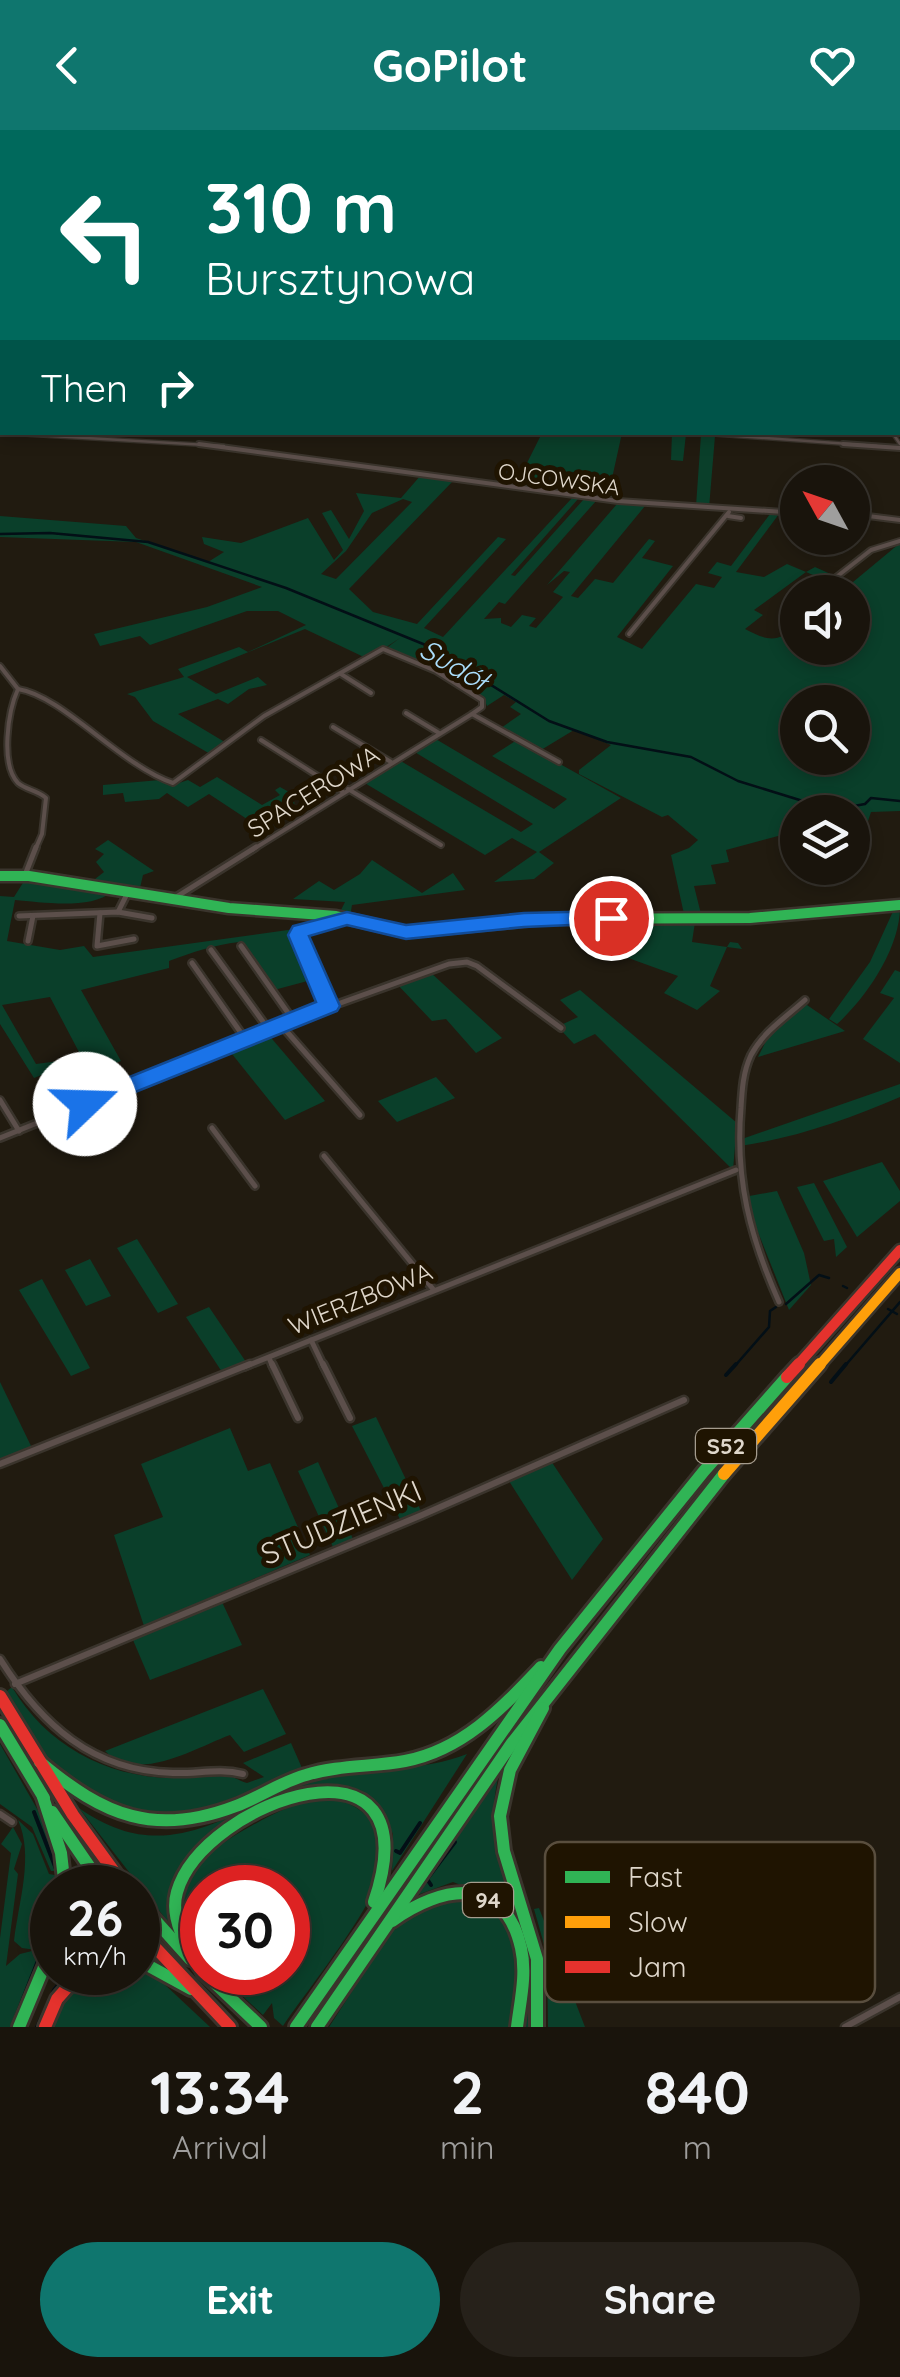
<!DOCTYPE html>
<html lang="en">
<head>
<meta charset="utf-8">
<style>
  :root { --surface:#19140c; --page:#26211a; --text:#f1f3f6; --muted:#9f9e9d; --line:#37332d; --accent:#0f766e }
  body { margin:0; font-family:Quicksand,sans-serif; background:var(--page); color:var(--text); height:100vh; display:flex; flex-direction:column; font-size:38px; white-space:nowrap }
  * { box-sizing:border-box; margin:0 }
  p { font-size:32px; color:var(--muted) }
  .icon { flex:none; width:55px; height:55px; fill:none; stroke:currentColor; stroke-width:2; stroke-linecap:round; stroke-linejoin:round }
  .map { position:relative; height:1897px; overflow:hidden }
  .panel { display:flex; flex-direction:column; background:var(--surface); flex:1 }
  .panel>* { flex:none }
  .guide { position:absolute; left:0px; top:0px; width:900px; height:305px; box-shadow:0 5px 15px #0003,0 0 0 2px var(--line); background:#00695c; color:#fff; overflow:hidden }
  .needle { width:65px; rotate:310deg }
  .controls { position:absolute; left:780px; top:335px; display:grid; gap:20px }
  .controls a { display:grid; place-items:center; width:90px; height:90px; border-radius:50%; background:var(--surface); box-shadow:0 5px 15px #0003,0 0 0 2px var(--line); font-size:50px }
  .speed { position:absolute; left:30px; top:1735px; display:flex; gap:20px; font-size:50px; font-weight:700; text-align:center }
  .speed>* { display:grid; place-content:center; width:130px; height:130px; border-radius:50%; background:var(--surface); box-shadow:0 5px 15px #0003,0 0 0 2px var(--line); line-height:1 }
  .speed small { font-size:25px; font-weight:400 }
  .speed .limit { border:15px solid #d22; background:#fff; color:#111 }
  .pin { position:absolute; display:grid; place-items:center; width:85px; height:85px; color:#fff; margin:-42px; border:5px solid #fff; border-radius:50%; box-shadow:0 2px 10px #0007 }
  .me { position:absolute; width:110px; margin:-55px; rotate:69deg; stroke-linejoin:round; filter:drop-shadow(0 0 8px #0008) }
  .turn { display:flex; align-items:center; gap:35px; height:210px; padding:0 40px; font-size:45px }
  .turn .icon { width:130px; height:130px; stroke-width:2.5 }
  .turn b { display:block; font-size:70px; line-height:85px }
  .then { display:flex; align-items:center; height:95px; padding:0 40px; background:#0003; gap:20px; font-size:38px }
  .eta { display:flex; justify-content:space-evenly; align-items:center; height:170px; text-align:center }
  .eta b { font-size:60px; font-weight:700; line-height:70px }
  .cta { display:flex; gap:20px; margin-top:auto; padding:20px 40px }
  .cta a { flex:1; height:115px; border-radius:60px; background:var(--accent); color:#fff; font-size:40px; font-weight:700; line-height:115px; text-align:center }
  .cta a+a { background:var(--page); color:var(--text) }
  header { display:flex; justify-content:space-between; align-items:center; height:130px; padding:0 40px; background:var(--accent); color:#fff; font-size:45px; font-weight:700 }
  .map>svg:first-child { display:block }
  .green { fill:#0a3f2a; fill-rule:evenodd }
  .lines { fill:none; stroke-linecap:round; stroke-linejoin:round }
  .stream-far1 { stroke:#030f16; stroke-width:2.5 }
  .stream { stroke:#030f16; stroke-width:4 }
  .street-far3-casing { stroke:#3a342c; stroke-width:5 }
  .street-far2-casing { stroke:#3a342c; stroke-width:8 }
  .street-far1-casing { stroke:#3a342c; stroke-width:10 }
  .street-casing { stroke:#3a342c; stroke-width:11 }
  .fast-far1-casing { stroke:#3a342c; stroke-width:15 }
  .fast-casing { stroke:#3a342c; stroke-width:18 }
  .slow-far1-casing { stroke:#3a342c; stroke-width:15 }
  .slow-casing { stroke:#3a342c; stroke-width:18 }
  .jam-far1-casing { stroke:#3a342c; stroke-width:15 }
  .jam-casing { stroke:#3a342c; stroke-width:18 }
  .street-far3 { stroke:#5c4f4b; stroke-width:2.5 }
  .street-far2 { stroke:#5c4f4b; stroke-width:4 }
  .street-far1 { stroke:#5c4f4b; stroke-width:5 }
  .street { stroke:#5c4f4b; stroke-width:6 }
  .fast-far1 { stroke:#30b455; stroke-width:10 }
  .fast { stroke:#30b455; stroke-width:12 }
  .slow-far1 { stroke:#ff9f0a; stroke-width:10 }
  .slow { stroke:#ff9f0a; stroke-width:12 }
  .jam-far1 { stroke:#e5322d; stroke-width:10 }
  .jam { stroke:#e5322d; stroke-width:12 }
  .route { fill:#1a73e8; stroke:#114b97; stroke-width:2.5 }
  .labels { text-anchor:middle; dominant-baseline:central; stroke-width:10; stroke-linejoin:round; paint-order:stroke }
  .far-street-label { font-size:22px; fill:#dfd7cb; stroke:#1f1401 }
  .shield { fill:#1f1401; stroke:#a59c8e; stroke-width:2.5 }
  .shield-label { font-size:22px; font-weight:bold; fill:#dfd7cb }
  .street-label { font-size:25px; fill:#dfd7cb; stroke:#1f1401 }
  .water-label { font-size:28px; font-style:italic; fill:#abdefb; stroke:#1f1401 }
  .near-street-label { font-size:30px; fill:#dfd7cb; stroke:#1f1401 }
  .key { fill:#1f1401; stroke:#594e3e; stroke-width:2.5 }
  .key-label { font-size:28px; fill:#dfd7cb }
</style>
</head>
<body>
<header><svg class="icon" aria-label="back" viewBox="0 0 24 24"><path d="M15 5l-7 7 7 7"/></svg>GoPilot<svg class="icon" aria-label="heart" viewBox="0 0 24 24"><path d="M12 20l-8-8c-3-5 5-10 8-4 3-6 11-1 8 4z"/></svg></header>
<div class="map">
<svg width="900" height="1897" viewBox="0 0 900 1897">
  <rect width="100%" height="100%" fill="#211b10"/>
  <!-- green -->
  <g class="green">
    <path d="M542 303H622L607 371 593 370 597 344 548 340V363L514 359Z"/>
    <path d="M672 303 715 306 709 378 696 376 701 305 686 304 683 331 671 330Z"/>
    <path d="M421 345 453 351 349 459 373 482 417 494 498 407 506 409 424 498 443 507 572 368 578 369 511 445 515 446 584 369 596 371 505 474 499 472 484 489 501 488V493L511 497 522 485 536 488 529 496 536 498 563 467 553 462 570 442 564 441 547 455 617 374 645 376 571 466 578 468 595 449 613 453 649 409 655 411 642 428 673 436 617 507 642 519 696 454 714 458 722 447 708 443 717 432 731 436 770 384H779L736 442 764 447 787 434 806 442 815 437 835 446 827 451 806 442 754 480 763 485 745 499C768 511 777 513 797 496L798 518H852V462H841L900 413V681L871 682 865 700H853L852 682H798L797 701 726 720 729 732 711 735 716 754 694 756 701 784H684L671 725 689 718 698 710 668 685 662 687 579 644V640L611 615 574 600 541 620 501 598 521 584 510 577 516 572 504 565 487 576 484 569 437 540 385 519 400 508 368 529 305 499 187 547 216 564 258 547 267 555 249 559 228 574 218 569 178 584 223 611 225 614 212 625 153 591 135 567 127 564 184 547 178 539 239 517 248 522 306 495 278 481H247L150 515 140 506 100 516 94 504 207 477 262 457 136 412 0 407V386L126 396 136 408 208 432 224 422 204 414 202 407 241 413 308 388 334 430 343 420 322 383 331 380 349 409 364 381 356 363 401 368ZM403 369 412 372 336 449 321 444 346 421 372 383ZM798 572H852V628H839L845 630 841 635 822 628H798L797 618 782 611 786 607 797 611Z"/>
    <path d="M434 608 554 679 567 669 492 626 517 610 621 668 539 722 554 733 534 749 494 752 537 722 512 708 485 725 363 652 399 630 521 702 533 694 413 621Z"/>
    <path d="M217 647 262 675 280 665 275 660 280 657 289 662 285 667 295 673 259 697 209 664 188 677 167 663 159 669 125 672 123 663 103 665V655L160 650 173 655 188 650 200 657Z"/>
    <path d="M108 710 154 741 143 745 139 762 90 753 104 742 96 732 104 724 95 719Z"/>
    <path d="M372 730 422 763 453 743 465 760 352 775 350 787 339 784 345 772 293 769 319 751 334 760 360 744Z"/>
    <path d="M26 748 112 762C90 780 41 772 15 770L7 811 60 820 84 816 93 827 295 799 315 849 274 860 239 812C214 815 193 822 169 831V838L81 860 121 931 90 943 50 867 2 875 36 934 59 931 63 937 34 948 0 894V766L14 767Z"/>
    <path d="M895 777H900C900 818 867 867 837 894L829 889 870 832Z"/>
    <path d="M658 791 695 792 692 812 727 817 730 812 738 813 742 819 727 817 710 856 720 861 697 880 664 863 678 846 620 825Z"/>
    <path d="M895 840 900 842V933L863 909 894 868 880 863Z"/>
    <path d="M430 842 502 908 476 923 446 889 432 891 396 853Z"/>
    <path d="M580 860 737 993 733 1040 595 904 574 914 561 900V895L578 887 560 870Z"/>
    <path d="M804 873 845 901 758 927 767 909Z"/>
    <path d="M267 903 325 971 285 990 228 919Z"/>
    <path d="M436 947 455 968 397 992 378 971Z"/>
    <path d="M900 954V967C849 989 795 1008 740 1016L739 1010Z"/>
    <path d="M882 1032 900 1061V1071L857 1107 823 1051Z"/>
    <path d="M814 1053 847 1117 836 1127 834 1109 824 1111 797 1057Z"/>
    <path d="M777 1061 804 1123 811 1155 789 1180 744 1067Z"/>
    <path d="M137 1109 178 1174 158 1183 117 1118Z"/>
    <path d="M90 1129 111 1166 86 1176 65 1140Z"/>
    <path d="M42 1149 90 1238 71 1246 19 1160Z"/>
    <path d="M209 1177 246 1232 222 1242 186 1187Z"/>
    <path d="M0 1252 32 1318 0 1331Z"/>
    <path d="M376 1287 421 1381 401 1391 352 1296Z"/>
    <path d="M230 1298 248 1341 270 1333 310 1425 144 1496 114 1405 163 1387 141 1334Z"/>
    <path d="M551 1331 603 1409 572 1450 507 1348Z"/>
    <path d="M318 1332 353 1409 333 1417 298 1341Z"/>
    <path d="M222 1472 242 1515 150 1550 133 1510Z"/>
    <path d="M12 1557C46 1614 104 1647 172 1648 189 1648 209 1643 226 1645 233 1646 239 1651 247 1653L264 1647 243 1633 291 1613 302 1638C219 1676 133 1719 58 1640 38 1618 23 1586 7 1561Z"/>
    <path d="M263 1559 286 1604 244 1622 230 1605C195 1618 138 1654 105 1621Z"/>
    <path d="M0 1614 44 1691 60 1741H51L32 1697 0 1674Z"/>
    <path d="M467 1624 392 1741 393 1704 381 1680 343 1656H314L229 1696 195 1719 177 1742 168 1792 79 1678C178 1748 240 1665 331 1647 377 1638 423 1641 467 1624Z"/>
    <path d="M499 1643C480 1727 517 1747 531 1818 536 1843 531 1872 529 1897H521L527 1822 498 1769 453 1752 409 1768Z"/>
    <path d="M323 1667C357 1670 388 1694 384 1732 379 1772 308 1859 283 1896L274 1888 272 1873 263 1885 217 1843 288 1842V1758H202V1828C153 1767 196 1726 251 1696 275 1683 296 1672 323 1667Z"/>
    <path d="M18 1690 33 1704 49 1744 60 1746V1757L52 1758V1804L14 1897H0V1808L11 1723 1 1714 13 1697 22 1714 14 1739 18 1744 6 1836 20 1824 36 1820 22 1818 14 1811C19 1770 34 1726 18 1690Z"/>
    <path d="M464 1766C530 1789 517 1841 511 1897H329L393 1798 429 1770Z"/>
    <path d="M539 1778 585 1897H548L547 1825 534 1779Z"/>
    <path d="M138 1840 162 1852 210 1897H50L59 1874 85 1844Z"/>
  </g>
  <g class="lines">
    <!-- stream-far1 -->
    <g class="stream-far1">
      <path d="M0 404 50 403 148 412 286 458 428 516 549 591 607 612 691 627 738 651 832 680 865 674 871 668 900 671"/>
      <path d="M856 775 867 774"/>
      <path d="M843 1156 847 1158"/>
      <path d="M786 1174 819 1145 829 1148"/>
      <path d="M888 1179 897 1184"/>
      <path d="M734 1237 769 1197 770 1181 776 1177"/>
      <path d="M844 1237 900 1172"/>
    </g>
    <!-- stream -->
    <g class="stream">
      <path d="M726 1245 736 1234"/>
      <path d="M831 1252 846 1234"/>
      <path d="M34 1682 56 1739"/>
      <path d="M396 1721 400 1723 420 1693"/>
      <path d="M431 1755 427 1749 455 1712"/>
      <path d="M12 1897 52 1795"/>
      <path d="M37 1897 54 1860 69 1842"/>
    </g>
    <defs>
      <g id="street-far3">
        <path d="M45 0 50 2"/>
        <path d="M609 0 615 2"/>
        <path d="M898 292 900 286"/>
        <path d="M681 302 877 316"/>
        <path d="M892 302 900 314"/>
        <path d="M0 303 224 316"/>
      </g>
      <g id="street-far2">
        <path d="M199 314 618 371 798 383"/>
        <path d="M843 314 900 318"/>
        <path d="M852 369 856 384"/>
        <path d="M852 384 900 390"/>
        <path d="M728 386 741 388"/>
        <path d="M817 462 871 420 900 411"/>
        <path d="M629 504 729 382"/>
        <path d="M0 536 18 559C8 581 0 634 18 653 26 660 37 660 46 668L42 704 35 720"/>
        <path d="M341 544 371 563"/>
        <path d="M18 559C63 566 120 635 173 653L264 586 383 519 436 541 482 570V577L472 584 252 720"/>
        <path d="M406 583 439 603"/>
        <path d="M472 584 559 632"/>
        <path d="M333 597 391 632"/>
        <path d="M261 610 343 662"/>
        <path d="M348 659 441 715"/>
      </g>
      <g id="street-far1">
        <path d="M25 745 36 717"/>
        <path d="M173 769 256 717"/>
        <path d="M118 782 128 762"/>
        <path d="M100 783 97 816 134 809"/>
        <path d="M19 786 118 782 152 788"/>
        <path d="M28 811 33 786"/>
        <path d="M241 816 293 890"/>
        <path d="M211 820 269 900"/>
        <path d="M192 833 246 910"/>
        <path d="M329 876 298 804 347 788"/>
        <path d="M281 895 360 985"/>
        <path d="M0 970 19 1001"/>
        <path d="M212 998 255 1056"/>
        <path d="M0 1008 293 890 449 834 467 832 477 836 561 898"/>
        <path d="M324 1026 433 1159"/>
        <path d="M779 1172C750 1107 735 1049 741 978 742 960 743 942 751 925 763 902 786 887 805 870"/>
        <path d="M311 1210 324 1237"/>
        <path d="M269 1228 273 1237"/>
        <path d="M244 1237 736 1040"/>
      </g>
      <g id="street">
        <path d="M272 1234 298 1288"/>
        <path d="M323 1234 350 1288"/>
        <path d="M0 1334 250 1234"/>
        <path d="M0 1529C41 1594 92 1641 173 1643 197 1644 219 1638 243 1644"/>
        <path d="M15 1554 422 1385 684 1270"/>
        <path d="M0 1684 12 1692"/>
        <path d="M845 1897 900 1867"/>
      </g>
      <path id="fast-far1" d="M0 746H29L229 778 336 786 406 802 544 789 750 788 900 775"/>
      <g id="fast">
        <path d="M0 1595 44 1668"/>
        <path d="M40 1632C104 1686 155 1707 236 1676 260 1667 281 1652 306 1645 338 1635 372 1637 405 1631 463 1620 502 1578 541 1537"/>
        <path d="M43 1667 61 1723 65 1758"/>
        <path d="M52 1682 104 1758"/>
        <path d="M138 1771 190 1829"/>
        <path d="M392 1791C441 1756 504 1743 521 1818 527 1844 520 1872 517 1897"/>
        <path d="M138 1830 191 1859"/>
        <path d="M202 1840C188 1818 169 1790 177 1762 203 1670 436 1589 374 1772"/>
        <path d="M203 1842 261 1897"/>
        <path d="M19 1897 52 1818"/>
        <path d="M296 1897 560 1519 704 1341 787 1247"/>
        <path d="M317 1897 512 1613 724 1344"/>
        <path d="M537 1897V1829L504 1721 500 1686 510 1640 543 1578"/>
      </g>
      <path id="slow-far1" d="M818 1237 900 1143"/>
      <path id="slow" d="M724 1344 820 1234"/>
      <path id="jam-far1" d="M796 1237 900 1120"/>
      <g id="jam">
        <path d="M787 1247 799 1234"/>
        <path d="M0 1566 73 1685 126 1758"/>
        <path d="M138 1799 230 1897"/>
        <path d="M45 1897 57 1869 81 1842"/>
      </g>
    </defs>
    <!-- street-far3 casing -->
    <use href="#street-far3" class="street-far3-casing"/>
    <!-- street-far2 casing -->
    <use href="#street-far2" class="street-far2-casing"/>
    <!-- street-far1 casing -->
    <use href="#street-far1" class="street-far1-casing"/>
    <!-- street casing -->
    <use href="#street" class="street-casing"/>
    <!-- fast-far1 casing -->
    <use href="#fast-far1" class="fast-far1-casing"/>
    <!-- fast casing -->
    <use href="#fast" class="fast-casing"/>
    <!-- slow-far1 casing -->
    <use href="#slow-far1" class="slow-far1-casing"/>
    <!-- slow casing -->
    <use href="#slow" class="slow-casing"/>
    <!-- jam-far1 casing -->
    <use href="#jam-far1" class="jam-far1-casing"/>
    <!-- jam casing -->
    <use href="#jam" class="jam-casing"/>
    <!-- street-far3 -->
    <use href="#street-far3" class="street-far3"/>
    <!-- street-far2 -->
    <use href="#street-far2" class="street-far2"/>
    <!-- street-far1 -->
    <use href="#street-far1" class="street-far1"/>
    <!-- street -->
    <use href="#street" class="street"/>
    <!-- fast-far1 -->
    <use href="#fast-far1" class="fast-far1"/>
    <!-- fast -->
    <use href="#fast" class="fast"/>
    <!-- slow-far1 -->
    <use href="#slow-far1" class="slow-far1"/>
    <!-- slow -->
    <use href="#slow" class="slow"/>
    <!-- jam-far1 -->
    <use href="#jam-far1" class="jam-far1"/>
    <!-- jam -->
    <use href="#jam" class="jam"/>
  </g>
  <!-- route -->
  <path class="route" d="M611 781 618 783 621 788 618 793 524 797 406 809 347 795 309 806 340 876 337 881 93 979H77L73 974 77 968 316 872 288 805 293 796 347 782 406 795 524 783Z"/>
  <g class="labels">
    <!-- far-street labels -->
    <g class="far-street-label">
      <text transform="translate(559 349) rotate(8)">OJCOWSKA</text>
    </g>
    <!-- shield labels -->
    <g class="shield">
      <rect x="696" y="1299" width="60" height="34" rx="8"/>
      <rect x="463" y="1753" width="50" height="34" rx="8"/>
    </g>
    <g class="shield-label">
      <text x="726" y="1316">S52</text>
      <text x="488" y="1770">94</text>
    </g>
    <!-- street labels -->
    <g class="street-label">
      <text transform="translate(313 661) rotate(-32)">SPACEROWA</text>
      <text transform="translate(360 1168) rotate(-22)">WIERZBOWA</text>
    </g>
    <!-- water labels -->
    <g class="water-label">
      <text transform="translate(454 534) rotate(30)">Sudół</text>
    </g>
    <!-- near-street labels -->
    <g class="near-street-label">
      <text transform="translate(341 1392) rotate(-23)">STUDZIENKI</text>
    </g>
  </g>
  <!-- legend -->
  <rect x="545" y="1712" width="330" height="160" rx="15" class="key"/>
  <rect x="565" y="1741" width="45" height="12" fill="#30b455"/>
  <rect x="565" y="1786" width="45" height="12" fill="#ff9f0a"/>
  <rect x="565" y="1831" width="45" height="12" fill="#e5322d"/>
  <g class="key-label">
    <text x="628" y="1757">Fast</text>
    <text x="628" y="1802">Slow</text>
    <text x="628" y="1847">Jam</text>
  </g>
</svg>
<div class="controls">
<a><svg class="needle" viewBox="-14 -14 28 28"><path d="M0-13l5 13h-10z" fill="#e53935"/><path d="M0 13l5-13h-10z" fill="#9f9e9d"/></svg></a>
<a><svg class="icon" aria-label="sound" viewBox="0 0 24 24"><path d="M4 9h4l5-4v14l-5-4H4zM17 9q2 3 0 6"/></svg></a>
<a><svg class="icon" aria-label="search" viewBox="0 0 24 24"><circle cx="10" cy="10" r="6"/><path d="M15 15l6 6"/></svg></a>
<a><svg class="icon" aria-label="layers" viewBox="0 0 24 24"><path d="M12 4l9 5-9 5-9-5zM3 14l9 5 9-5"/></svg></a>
</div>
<div class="speed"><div>26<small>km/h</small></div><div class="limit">30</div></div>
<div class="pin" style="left:611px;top:788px;background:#d93025"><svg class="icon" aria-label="arrive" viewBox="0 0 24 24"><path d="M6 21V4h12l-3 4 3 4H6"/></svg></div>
<svg class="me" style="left:85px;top:974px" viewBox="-20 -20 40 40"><circle r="19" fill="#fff"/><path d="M0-13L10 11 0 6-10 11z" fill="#1a73e8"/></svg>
<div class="guide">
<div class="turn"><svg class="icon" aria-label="left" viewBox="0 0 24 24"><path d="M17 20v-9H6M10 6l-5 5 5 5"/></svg><div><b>310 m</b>Bursztynowa</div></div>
<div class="then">Then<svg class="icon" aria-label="right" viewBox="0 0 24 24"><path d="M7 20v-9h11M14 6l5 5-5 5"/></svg></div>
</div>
</div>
<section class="panel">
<div class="eta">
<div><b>13:34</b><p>Arrival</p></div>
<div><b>2</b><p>min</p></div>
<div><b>840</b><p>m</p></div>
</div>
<div class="cta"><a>Exit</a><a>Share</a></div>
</section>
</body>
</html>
